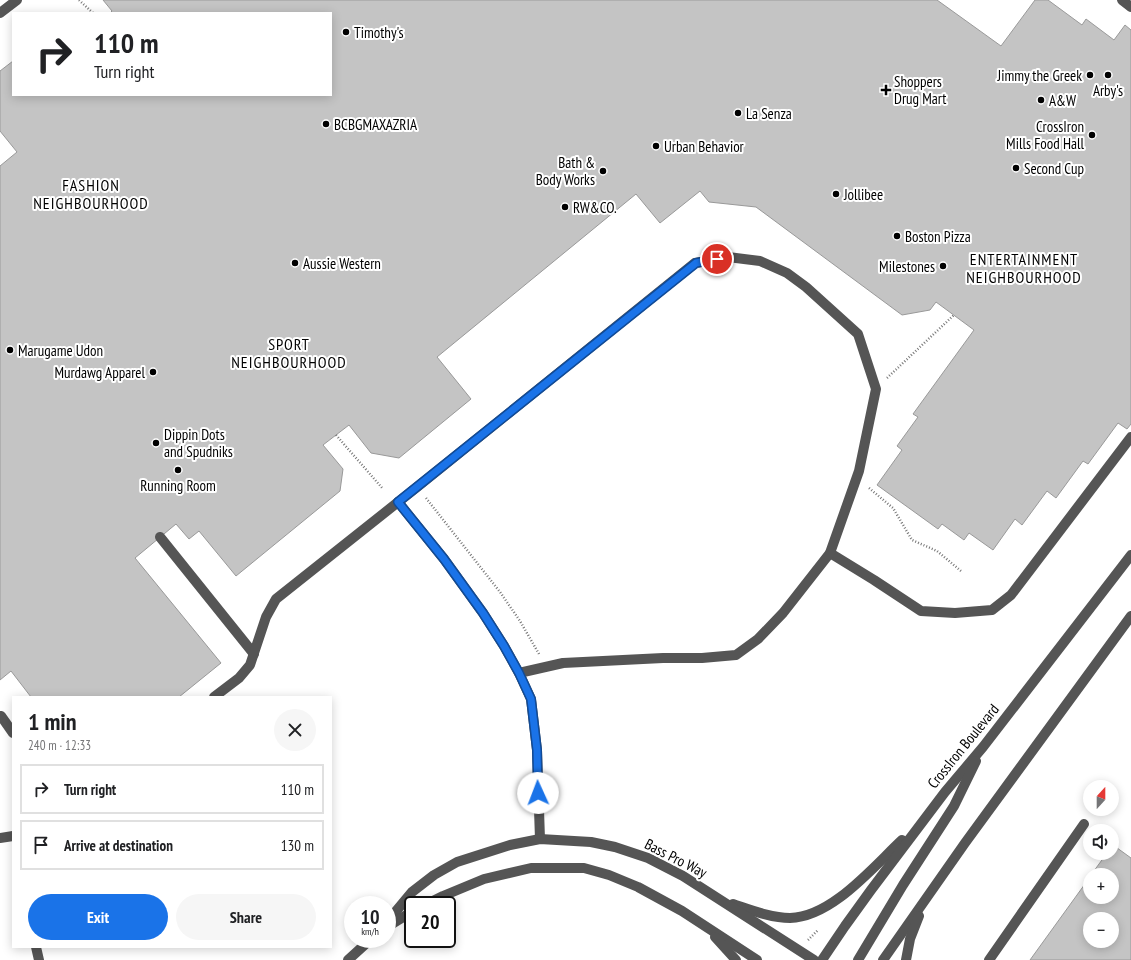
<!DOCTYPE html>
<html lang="en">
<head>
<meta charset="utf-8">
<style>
  :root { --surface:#fff; --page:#f6f6f6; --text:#202124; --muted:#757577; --line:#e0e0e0; --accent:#1a73e8 }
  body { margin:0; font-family:"PT Sans Narrow",sans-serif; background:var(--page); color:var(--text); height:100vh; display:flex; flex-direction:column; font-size:15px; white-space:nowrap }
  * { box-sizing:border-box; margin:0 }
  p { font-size:13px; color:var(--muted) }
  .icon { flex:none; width:22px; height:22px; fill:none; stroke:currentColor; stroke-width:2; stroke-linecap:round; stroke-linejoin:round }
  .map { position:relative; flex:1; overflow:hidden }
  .side { position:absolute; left:12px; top:696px; width:320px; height:252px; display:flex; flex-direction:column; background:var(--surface); border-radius:0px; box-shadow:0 2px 10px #0003 }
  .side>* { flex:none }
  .guide { position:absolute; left:12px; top:12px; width:320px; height:84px; border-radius:0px; box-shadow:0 2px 10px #0003; background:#fff; color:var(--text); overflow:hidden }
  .needle { width:26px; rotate:21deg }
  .controls { position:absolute; left:1083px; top:780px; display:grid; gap:8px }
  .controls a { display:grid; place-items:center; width:36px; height:36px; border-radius:50%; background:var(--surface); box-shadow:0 2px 10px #0003; font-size:20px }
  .speed { position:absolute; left:344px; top:896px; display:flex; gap:8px; font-size:20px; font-weight:700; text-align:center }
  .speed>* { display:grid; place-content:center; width:52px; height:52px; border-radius:50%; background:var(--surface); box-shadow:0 2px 10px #0003; line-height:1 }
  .speed small { font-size:10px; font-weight:400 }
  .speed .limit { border:2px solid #111; border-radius:6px; background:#fff; color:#111 }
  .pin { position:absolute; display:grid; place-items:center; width:34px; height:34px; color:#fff; margin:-17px; border:2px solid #fff; border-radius:50%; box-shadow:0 1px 4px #0007 }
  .me { position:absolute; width:44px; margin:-22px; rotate:358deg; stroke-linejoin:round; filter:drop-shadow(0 0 3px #0008) }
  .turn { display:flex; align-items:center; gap:14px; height:84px; padding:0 16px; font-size:18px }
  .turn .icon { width:52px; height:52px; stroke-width:2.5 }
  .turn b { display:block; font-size:28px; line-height:34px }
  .round { display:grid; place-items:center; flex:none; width:42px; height:42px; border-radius:21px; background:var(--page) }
  .summary { display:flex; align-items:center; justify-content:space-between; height:68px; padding:0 16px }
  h1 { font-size:24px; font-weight:700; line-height:30px }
  .primary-button { display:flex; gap:8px; margin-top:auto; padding:8px 16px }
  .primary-button a { flex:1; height:46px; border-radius:24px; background:var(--accent); color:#fff; font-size:16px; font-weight:700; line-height:46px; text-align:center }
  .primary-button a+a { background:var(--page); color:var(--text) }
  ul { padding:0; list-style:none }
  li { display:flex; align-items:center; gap:12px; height:50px; margin:0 8px 6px; padding:0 8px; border:2px solid var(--line); border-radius:0px }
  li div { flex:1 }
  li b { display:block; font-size:15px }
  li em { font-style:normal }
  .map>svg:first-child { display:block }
  .building { fill:#c4c4c4; stroke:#999; fill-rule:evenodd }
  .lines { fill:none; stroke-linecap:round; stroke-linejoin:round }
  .path { stroke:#777; stroke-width:2.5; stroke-dasharray:1 2; stroke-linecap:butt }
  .minor { stroke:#555; stroke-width:10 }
  .route-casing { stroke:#114b97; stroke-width:10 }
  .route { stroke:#1a73e8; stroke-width:7 }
  .poi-dot { fill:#000; stroke:#fff; stroke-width:1.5 }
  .labels { text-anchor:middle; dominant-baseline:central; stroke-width:4; stroke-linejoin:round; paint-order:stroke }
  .poi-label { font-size:15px; fill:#000; stroke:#fff; text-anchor:start }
  .street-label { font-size:15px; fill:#000; stroke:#fff }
  .neighbourhood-label { font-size:16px; letter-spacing:1px; fill:#000; stroke:#fff }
</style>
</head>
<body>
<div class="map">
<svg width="1131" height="960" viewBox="0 0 1131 960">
  <rect width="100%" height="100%" fill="#fff"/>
  <!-- building -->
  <g class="building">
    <path d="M103 0H937L1001 46 1035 0H1048L1082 25 1086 19 1114 40 1125 25 1131 30V424L1127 429 1118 423 1088 464 1083 461 1056 498 1047 491 1022 525 1015 519 993 550 969 533 964 540 942 524 938 529 877 485 902 450 897 446 918 417 913 414 974 330 936 302 930 310 902 315 756 207 709 202 700 191 660 223 636 194 437 357 471 399 399 458 371 453 349 425 323 445 343 469 340 491 236 576 199 531 189 539 176 524 135 558 221 663 179 697H31L11 671 0 680V166L17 152 0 131V71L13 61V95H331V13H110L112 11Z"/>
    <path d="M1113 845 1131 858V960H1030L1090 877V897H1112V875H1091L1107 853H1112ZM1090 919H1112V941H1090Z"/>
  </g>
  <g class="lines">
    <!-- path -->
    <g class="path">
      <path d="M79 0 93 13"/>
      <path d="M887 378 954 315"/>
      <path d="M336 435 383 489"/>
      <path d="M869 488 893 508 912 540 937 551 961 571"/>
      <path d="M426 498 500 592 520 621 539 654"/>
      <path d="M808 940 818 930"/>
    </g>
    <!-- minor -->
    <g class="minor">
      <path d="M1122 0 1131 7"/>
      <path d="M0 13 17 0"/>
      <path d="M398 502 444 559 483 613 504 646 519 673 531 699 537 750 540 839"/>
      <path d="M160 537 254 654"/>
      <path d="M830 553 874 580 921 611 955 613 992 610 1011 595 1131 437"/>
      <path d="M214 697 239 678 250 665 266 617 276 599 417 487 695 263 728 257 760 261 787 273 806 287 858 334 876 389 859 471 830 553 783 613 758 639 736 655 702 658H663L563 663 519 673"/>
      <path d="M1 716 13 733"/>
      <path d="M0 838 13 836"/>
      <path d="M733 904C751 910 771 918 790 918 832 917 873 867 902 840"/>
      <path d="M425 905 443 896 484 879 531 868H584L609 875 638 887 682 911 757 960"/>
      <path d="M387 922 412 892 434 875 457 862 510 845 540 839 591 842 615 847 648 858 683 876 814 960"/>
      <path d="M387 927 413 911"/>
      <path d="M715 937 736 960"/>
      <path d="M36 947 39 960"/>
      <path d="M348 960 371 939"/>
      <path d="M822 960 845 926 871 890 945 792 983 747 1131 555"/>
      <path d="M858 960 903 885 954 806 976 761"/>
      <path d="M883 960 965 843 1131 616"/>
      <path d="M906 960 910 939 919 916"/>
      <path d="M989 960 1084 824"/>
    </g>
  </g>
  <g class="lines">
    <defs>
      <path id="route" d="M538 793 537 750 531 699 519 673 504 646 483 613 444 559 398 502 696 263 717 259"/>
    </defs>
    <!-- route casing -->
    <use href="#route" class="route-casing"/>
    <!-- route -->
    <use href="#route" class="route"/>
  </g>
  <!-- markers -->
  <g class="poi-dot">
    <circle cx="346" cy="32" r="4"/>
    <circle cx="1090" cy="75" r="4"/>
    <circle cx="1108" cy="75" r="4"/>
    <path d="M884 84h4v4h4v4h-4v4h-4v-4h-4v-4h4z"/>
    <circle cx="1041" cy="100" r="4"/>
    <circle cx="738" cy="113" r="4"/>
    <circle cx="326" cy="124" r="4"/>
    <circle cx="1092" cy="135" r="4"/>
    <circle cx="656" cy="146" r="4"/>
    <circle cx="1016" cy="168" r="4"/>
    <circle cx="603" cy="171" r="4"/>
    <circle cx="836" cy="194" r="4"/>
    <circle cx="565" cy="207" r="4"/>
    <circle cx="897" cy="236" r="4"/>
    <circle cx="295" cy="263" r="4"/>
    <circle cx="943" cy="266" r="4"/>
    <circle cx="10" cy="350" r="4"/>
    <circle cx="153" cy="372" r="4"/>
    <circle cx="156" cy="443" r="4"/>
    <circle cx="178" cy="470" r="4"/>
  </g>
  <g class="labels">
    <!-- poi labels -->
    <g class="poi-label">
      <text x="354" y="32">Timothy's</text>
      <text x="1082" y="75" text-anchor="end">Jimmy the Greek</text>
      <text x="894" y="81">Shoppers<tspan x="894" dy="17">Drug Mart</tspan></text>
      <text x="1108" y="90" text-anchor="middle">Arby's</text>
      <text x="1049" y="100">A&amp;W</text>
      <text x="746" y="113">La Senza</text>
      <text x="334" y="124">BCBGMAXAZRIA</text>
      <text x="1084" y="126" text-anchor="end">CrossIron<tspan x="1084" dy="17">Mills Food Hall</tspan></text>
      <text x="664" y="146">Urban Behavior</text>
      <text x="595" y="162" text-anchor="end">Bath &amp;<tspan x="595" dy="17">Body Works</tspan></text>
      <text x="1024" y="168">Second Cup</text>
      <text x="844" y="194">Jollibee</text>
      <text x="573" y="207">RW&amp;CO.</text>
      <text x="905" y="236">Boston Pizza</text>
      <text x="303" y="263">Aussie Western</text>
      <text x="935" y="266" text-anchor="end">Milestones</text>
      <text x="18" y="350">Marugame Udon</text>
      <text x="145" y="372" text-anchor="end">Murdawg Apparel</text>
      <text x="164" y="434">Dippin Dots<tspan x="164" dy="17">and Spudniks</tspan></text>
      <text x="178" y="485" text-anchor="middle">Running Room</text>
    </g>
    <!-- street labels -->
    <g class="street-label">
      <text transform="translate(963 746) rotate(-51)">CrossIron Boulevard</text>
      <text transform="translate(676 858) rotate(27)">Bass Pro Way</text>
    </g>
    <!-- neighbourhood labels -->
    <g class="neighbourhood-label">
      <text x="91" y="185">FASHION<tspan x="91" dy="18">NEIGHBOURHOOD</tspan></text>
      <text x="1024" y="259">ENTERTAINMENT<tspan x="1024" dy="18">NEIGHBOURHOOD</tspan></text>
      <text x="289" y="344">SPORT<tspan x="289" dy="18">NEIGHBOURHOOD</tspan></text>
    </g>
  </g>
</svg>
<div class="controls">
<a><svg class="needle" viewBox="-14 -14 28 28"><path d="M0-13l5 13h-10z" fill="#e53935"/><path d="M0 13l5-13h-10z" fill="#757577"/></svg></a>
<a><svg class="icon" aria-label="sound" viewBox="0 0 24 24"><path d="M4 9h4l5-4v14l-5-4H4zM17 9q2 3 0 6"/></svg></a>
<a>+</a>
<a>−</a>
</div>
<div class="speed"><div>10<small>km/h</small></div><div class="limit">20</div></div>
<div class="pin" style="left:717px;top:259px;background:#d93025"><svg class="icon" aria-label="arrive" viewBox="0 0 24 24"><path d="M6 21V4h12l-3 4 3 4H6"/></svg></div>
<svg class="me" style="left:538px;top:793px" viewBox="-20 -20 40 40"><circle r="19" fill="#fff"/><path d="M0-13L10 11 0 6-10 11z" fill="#1a73e8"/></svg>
<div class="guide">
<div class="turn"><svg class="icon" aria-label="right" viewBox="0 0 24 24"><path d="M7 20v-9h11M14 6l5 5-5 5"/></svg><div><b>110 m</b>Turn right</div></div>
</div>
<section class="side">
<div class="summary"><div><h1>1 min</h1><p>240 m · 12:33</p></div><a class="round"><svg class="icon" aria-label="close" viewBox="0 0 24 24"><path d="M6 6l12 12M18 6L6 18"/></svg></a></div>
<ul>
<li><svg class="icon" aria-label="right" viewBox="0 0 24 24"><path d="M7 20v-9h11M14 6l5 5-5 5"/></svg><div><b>Turn right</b></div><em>110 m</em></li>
<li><svg class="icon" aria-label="arrive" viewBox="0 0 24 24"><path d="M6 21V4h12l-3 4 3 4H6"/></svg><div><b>Arrive at destination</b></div><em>130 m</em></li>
</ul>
<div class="primary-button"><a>Exit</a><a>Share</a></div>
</section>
</div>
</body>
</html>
